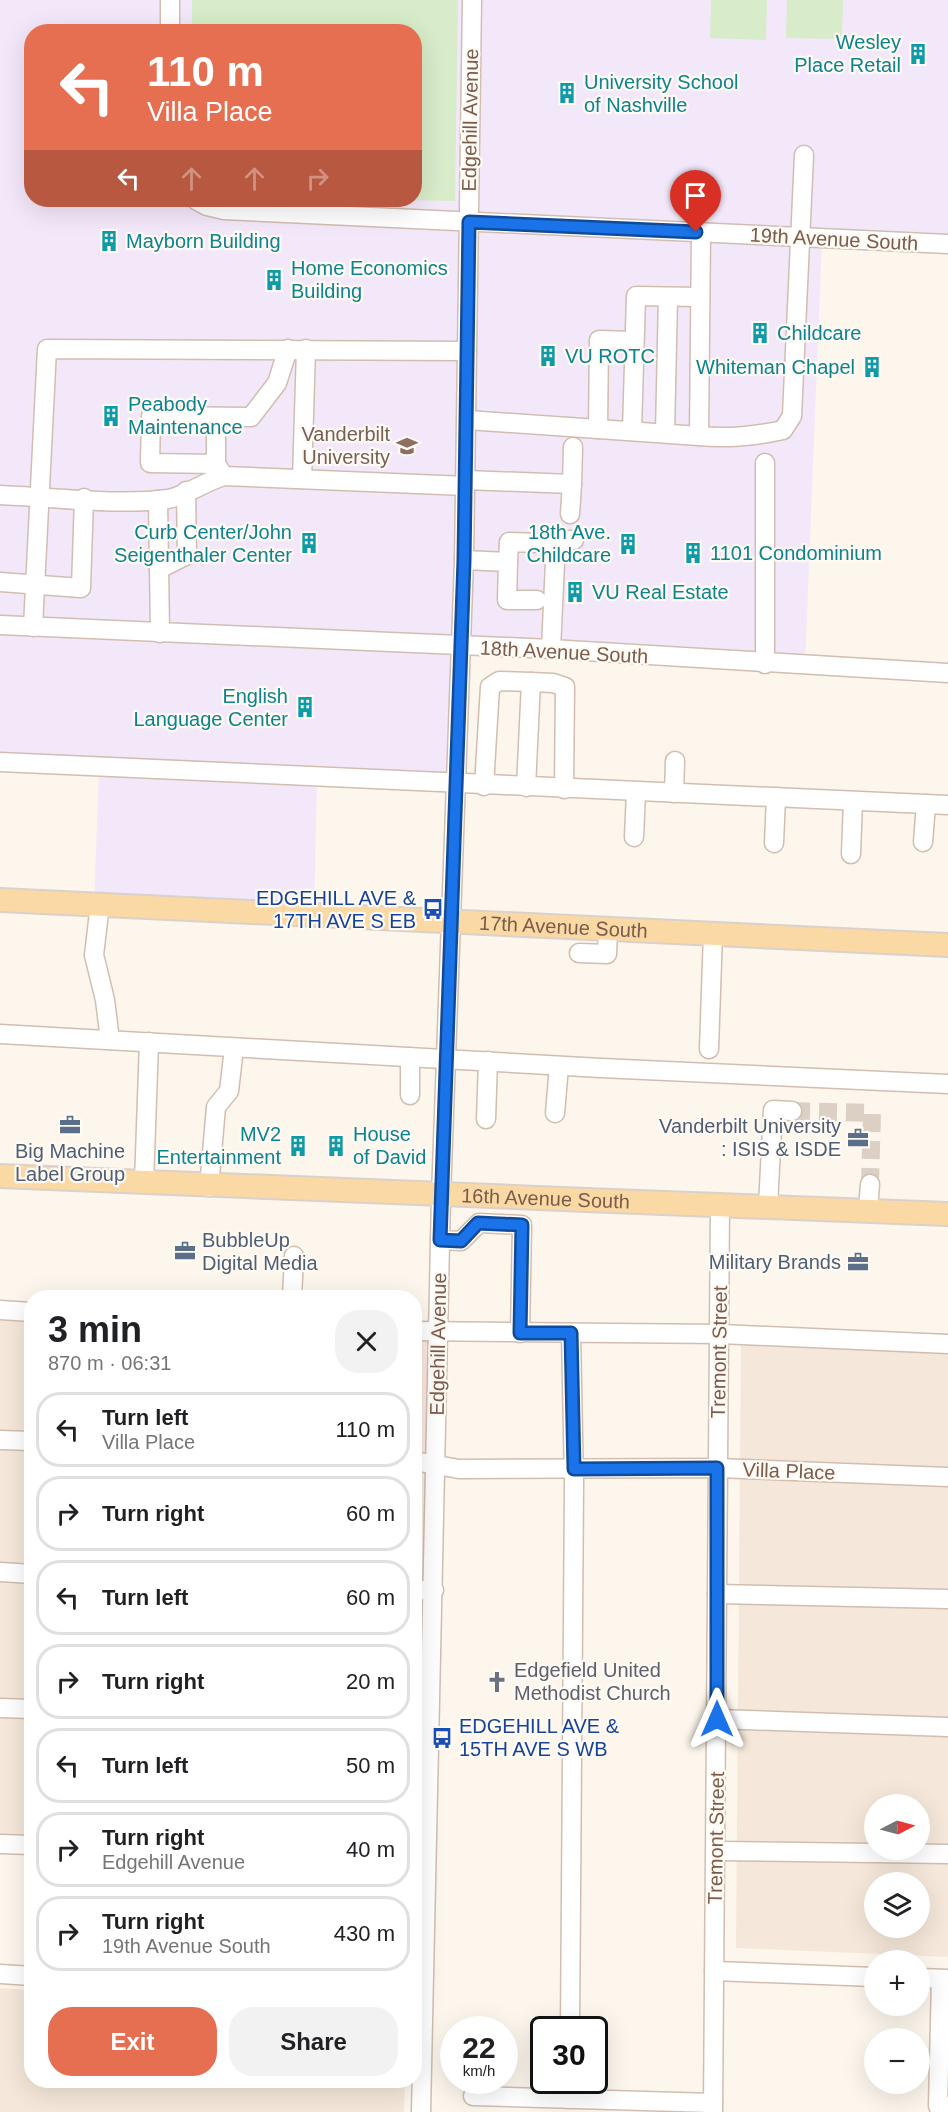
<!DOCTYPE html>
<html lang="en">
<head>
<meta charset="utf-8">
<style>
  :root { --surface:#fff; --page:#f2f2f2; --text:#202124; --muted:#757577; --line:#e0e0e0; --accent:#e76f51 }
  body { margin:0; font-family:Helvetica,sans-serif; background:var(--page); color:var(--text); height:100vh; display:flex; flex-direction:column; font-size:22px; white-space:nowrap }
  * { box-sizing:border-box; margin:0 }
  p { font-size:20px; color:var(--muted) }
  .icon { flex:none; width:33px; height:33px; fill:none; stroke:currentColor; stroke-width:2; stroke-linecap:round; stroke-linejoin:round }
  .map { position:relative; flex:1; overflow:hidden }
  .drawer { position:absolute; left:24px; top:1290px; width:398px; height:798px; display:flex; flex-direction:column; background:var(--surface); border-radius:24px; box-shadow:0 6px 24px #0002 }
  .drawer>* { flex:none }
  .top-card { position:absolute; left:24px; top:24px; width:398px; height:183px; border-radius:24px; box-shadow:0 6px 24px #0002; background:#e76f51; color:#fff; overflow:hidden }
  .needle { width:39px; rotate:84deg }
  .fabs { position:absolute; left:864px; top:1794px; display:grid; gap:12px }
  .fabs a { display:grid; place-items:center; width:66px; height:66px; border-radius:50%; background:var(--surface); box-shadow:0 6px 24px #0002; font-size:30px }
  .speed { position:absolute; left:440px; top:2016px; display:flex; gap:12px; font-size:30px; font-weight:700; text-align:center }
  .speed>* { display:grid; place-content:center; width:78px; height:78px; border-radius:50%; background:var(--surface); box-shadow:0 6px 24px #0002; line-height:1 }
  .speed small { font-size:15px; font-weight:400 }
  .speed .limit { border:3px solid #111; border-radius:9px; background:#fff; color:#111 }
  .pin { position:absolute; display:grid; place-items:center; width:51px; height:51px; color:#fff; margin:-62px -26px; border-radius:50% 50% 50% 0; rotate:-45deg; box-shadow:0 0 6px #0007 }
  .pin .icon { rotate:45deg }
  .me { position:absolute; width:66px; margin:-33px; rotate:0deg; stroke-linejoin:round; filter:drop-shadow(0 0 4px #0008) }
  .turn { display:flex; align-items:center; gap:21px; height:126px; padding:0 24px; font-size:27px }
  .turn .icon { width:78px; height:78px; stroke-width:2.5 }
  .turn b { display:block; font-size:42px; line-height:51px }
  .lanes { display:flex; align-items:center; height:57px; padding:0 24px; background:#0003; justify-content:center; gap:30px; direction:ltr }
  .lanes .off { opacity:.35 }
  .round { display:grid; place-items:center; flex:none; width:63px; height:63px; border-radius:24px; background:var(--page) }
  .headline { display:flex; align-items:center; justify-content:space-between; height:102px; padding:0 24px }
  h1 { font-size:36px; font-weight:800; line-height:45px }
  .cta { display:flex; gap:12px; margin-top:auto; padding:12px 24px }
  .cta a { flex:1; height:69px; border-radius:24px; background:var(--accent); color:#fff; font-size:24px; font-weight:800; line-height:69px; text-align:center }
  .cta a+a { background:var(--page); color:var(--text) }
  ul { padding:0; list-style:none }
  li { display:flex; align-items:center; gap:18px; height:75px; margin:0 12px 9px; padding:0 12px; border:3px solid var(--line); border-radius:24px }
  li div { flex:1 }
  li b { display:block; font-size:22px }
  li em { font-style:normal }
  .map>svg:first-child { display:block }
  .residential { fill:#f5e8da; fill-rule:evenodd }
  .commercial { fill:#fde8e0 }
  .education { fill:#f3e8fa; fill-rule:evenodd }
  .green { fill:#d8ecc9 }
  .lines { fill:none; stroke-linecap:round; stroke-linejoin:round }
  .minor-tunnel { stroke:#dcd0c4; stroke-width:18; stroke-dasharray:18 9; stroke-linecap:butt }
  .minor-casing { stroke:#d1beb0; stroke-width:21 }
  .major-casing { stroke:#dad1cd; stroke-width:26 }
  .minor { stroke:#fff; stroke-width:18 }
  .major { stroke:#fbd9a5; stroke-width:22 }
  .route-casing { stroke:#114b97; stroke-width:15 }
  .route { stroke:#1a73e8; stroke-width:10 }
  .labels { text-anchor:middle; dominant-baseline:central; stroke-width:4.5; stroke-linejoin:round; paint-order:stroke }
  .culture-label { font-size:20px; fill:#0d838f; stroke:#fffaf3; text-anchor:start }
  .street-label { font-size:20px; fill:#7a5c4d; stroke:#fffaf3 }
  .education-label { font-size:20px; fill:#785e54; stroke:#fffaf3; text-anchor:end }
  .transit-label { font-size:20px; fill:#164399; stroke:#fffaf3; text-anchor:end }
  .service-label { font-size:20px; fill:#4e5e75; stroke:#fffaf3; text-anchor:end }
  .worship-label { font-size:20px; fill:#5b616d; stroke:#fffaf3; text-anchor:start }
</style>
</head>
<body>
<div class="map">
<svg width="948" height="2112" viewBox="0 0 948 2112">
  <rect width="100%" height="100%" fill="#fdf6ec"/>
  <!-- residential -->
  <g class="residential">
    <path d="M0 1315 31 1317V1853L0 1852Z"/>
    <path d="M741 1339 948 1350V1957L736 1948ZM874 1804H920V1850H874ZM874 1882H920V1928H874Z"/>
    <path d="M0 1988 31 1990 32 2080 405 2081 404 2112H0Z"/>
  </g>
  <!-- commercial -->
  <path class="commercial" d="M414 1331 438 1332 434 1590H414Z"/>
  <!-- education -->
  <path class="education" d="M0 0H948V244L822 239 805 666 461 647 460 788 317 780 314 914 94 904 99 771 0 768ZM32 32H414V200H32Z"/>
  <!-- green -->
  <g class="green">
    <path d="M192 0H458L455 201 403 200H414V32L192 31Z"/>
    <path d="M711 0H767L766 40 710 38Z"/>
    <path d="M787 0H843L842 39 786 38Z"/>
  </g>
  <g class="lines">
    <!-- minor-tunnel -->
    <path class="minor-tunnel" d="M792 1111 872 1113 870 1184"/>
    <defs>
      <g id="minor">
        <path d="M170 0V32"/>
        <path d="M196 200 207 206 224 210 948 244"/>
        <path d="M216 417V464"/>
        <path d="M467 420 699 436 701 232"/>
        <path d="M598 429 599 340 634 341"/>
        <path d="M632 431 636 296 700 297"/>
        <path d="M665 433 668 297"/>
        <path d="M699 436C728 439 755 436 783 430L792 416 804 155"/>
        <path d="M224 476 216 464 150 463 151 416 251 417 277 383 288 349"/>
        <path d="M302 479 306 349"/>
        <path d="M466 480 572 484 573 447"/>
        <path d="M0 495C50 497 120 506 168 499 185 496 206 481 224 476L466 486"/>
        <path d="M158 500 160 633"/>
        <path d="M570 514 572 484"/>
        <path d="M464 560 508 562 507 600H537"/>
        <path d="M508 562 509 542 540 543"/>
        <path d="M159 569 187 555 186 491"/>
        <path d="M0 582 81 588 84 498"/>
        <path d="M0 625 551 649 948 673"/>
        <path d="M33 627 47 349 467 351"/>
        <path d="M551 649 556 540H574"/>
        <path d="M765 664V463"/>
        <path d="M0 762 948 805"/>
        <path d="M484 786 490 687 499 681 531 682"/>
        <path d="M526 787 531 682 553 683 565 687 564 789"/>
        <path d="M674 793 675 761"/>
        <path d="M634 837 636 792"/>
        <path d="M923 842 926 804"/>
        <path d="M774 843 776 797"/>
        <path d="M851 854 853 801"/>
        <path d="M100 904 94 955 105 1000 110 1040"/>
        <path d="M579 953 607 954 608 927"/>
        <path d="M0 1034 601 1068 948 1084"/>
        <path d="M709 1049 713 933"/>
        <path d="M410 1095V1057"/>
        <path d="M555 1113 559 1066"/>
        <path d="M486 1119 488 1061"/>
        <path d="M144 1183 149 1042"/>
        <path d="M209 1187 216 1107 229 1091 234 1048"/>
        <path d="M768 1206 773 1110 792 1111"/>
        <path d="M868 1210 870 1184"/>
        <path d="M440 1240 461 1241 479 1223 522 1225 520 1333"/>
        <path d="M292 1298 294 1256"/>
        <path d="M0 1310 32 1312"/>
        <path d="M414 1331 720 1334 948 1344"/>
        <path d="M0 1440 32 1441"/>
        <path d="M414 1461 459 1469 717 1468 948 1477"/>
        <path d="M0 1572 32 1574"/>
        <path d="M414 1590H434"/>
        <path d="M717 1594 948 1599"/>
        <path d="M0 1708 32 1709"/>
        <path d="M717 1719 948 1727"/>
        <path d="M0 1844 32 1845"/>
        <path d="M716 1851 948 1854"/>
        <path d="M714 1971 874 1977"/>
        <path d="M0 1974 32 1976"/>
        <path d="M920 1978 948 1979"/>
        <path d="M941 1979 938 2106H948"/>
        <path d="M570 2030 574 1484 571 1333"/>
        <path d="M473 2096 713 2103"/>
        <path d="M569 2099V2080"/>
        <path d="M421 2112 441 1196 464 560 472 0"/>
        <path d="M713 2112 720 1204"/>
      </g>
      <g id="major">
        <path id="s1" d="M0 900 948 945"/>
        <path id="s2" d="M0 1176C316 1191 632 1201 948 1214"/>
      </g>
    </defs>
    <!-- minor casing -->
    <use href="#minor" class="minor-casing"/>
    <!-- major casing -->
    <use href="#major" class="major-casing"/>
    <!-- minor -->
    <use href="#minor" class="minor"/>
    <!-- major -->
    <use href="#major" class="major"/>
  </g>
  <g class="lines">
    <defs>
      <path id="route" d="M696 232 469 222 464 560 440 1240 461 1241 478 1223 522 1225 520 1333H571L574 1469 717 1468V1719"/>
    </defs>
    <!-- route casing -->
    <use href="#route" class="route-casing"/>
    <!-- route -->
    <use href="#route" class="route"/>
  </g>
  <!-- icons -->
  <defs>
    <symbol id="building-bare" viewBox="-9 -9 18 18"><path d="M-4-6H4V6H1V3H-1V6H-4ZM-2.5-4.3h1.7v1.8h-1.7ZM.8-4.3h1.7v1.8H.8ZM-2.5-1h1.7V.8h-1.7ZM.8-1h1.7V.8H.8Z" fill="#0f9aa8" stroke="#fffaf3" stroke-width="2.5" paint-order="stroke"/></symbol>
    <symbol id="university-bare" viewBox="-9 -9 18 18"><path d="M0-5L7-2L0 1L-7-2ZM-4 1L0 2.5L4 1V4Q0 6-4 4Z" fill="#8d6e63" stroke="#fffaf3" stroke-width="2.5" paint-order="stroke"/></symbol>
    <symbol id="bus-bare" viewBox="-9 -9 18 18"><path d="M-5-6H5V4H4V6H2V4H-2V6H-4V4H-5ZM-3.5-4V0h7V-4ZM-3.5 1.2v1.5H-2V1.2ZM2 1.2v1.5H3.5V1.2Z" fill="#1a4fb4" stroke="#fffaf3" stroke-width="2.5" paint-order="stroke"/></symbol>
    <symbol id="office-bare" viewBox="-9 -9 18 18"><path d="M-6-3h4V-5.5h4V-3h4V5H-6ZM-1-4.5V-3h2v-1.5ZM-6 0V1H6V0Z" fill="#5c6f8a" stroke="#fffaf3" stroke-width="2.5" paint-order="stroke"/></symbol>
    <symbol id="church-bare" viewBox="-9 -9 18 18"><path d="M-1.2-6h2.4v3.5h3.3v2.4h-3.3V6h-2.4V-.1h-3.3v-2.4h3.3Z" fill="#6b7280" stroke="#fffaf3" stroke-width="2.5" paint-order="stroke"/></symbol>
  </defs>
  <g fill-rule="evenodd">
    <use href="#building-bare" x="903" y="39" width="30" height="30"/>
    <use href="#building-bare" x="552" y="78" width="30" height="30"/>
    <use href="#building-bare" x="94" y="226" width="30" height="30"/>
    <use href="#building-bare" x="259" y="265" width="30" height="30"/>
    <use href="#building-bare" x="745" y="318" width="30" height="30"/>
    <use href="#building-bare" x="533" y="341" width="30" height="30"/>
    <use href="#building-bare" x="857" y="352" width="30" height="30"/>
    <use href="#building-bare" x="96" y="401" width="30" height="30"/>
    <use href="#university-bare" x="392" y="431" width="30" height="30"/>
    <use href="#building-bare" x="294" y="528" width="30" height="30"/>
    <use href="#building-bare" x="613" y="529" width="30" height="30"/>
    <use href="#building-bare" x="678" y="538" width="30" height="30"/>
    <use href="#building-bare" x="560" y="577" width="30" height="30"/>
    <use href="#building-bare" x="290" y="692" width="30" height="30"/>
    <use href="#bus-bare" x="418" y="894" width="30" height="30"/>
    <use href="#office-bare" x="55" y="1110" width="30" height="30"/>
    <use href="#office-bare" x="843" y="1123" width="30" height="30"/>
    <use href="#building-bare" x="283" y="1131" width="30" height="30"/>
    <use href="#building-bare" x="321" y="1131" width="30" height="30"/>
    <use href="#office-bare" x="170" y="1236" width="30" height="30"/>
    <use href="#office-bare" x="843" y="1247" width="30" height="30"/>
    <use href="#church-bare" x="482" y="1667" width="30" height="30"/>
    <use href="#bus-bare" x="427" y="1723" width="30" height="30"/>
  </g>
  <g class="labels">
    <!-- culture labels -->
    <g class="culture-label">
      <text x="901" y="42" text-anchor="end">Wesley<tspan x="901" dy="23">Place Retail</tspan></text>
      <text x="584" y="82">University School<tspan x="584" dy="23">of Nashville</tspan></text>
      <text x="126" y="241">Mayborn Building</text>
      <text x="291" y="268">Home Economics<tspan x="291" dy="23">Building</tspan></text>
      <text x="777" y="333">Childcare</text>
      <text x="565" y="356">VU ROTC</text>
      <text x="855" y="367" text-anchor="end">Whiteman Chapel</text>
      <text x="128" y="404">Peabody<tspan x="128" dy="23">Maintenance</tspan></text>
      <text x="292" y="532" text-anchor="end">Curb Center/John<tspan x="292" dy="23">Seigenthaler Center</tspan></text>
      <text x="611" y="532" text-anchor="end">18th Ave.<tspan x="611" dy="23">Childcare</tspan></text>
      <text x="710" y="553">1101 Condominium</text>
      <text x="592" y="592">VU Real Estate</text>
      <text x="288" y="696" text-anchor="end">English<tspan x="288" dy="23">Language Center</tspan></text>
      <text x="281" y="1134" text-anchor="end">MV2<tspan x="281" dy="23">Entertainment</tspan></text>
      <text x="353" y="1134">House<tspan x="353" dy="23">of David</tspan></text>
    </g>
    <!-- street labels -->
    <g class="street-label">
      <text transform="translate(470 120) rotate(-89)">Edgehill Avenue</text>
      <text transform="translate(834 239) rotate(3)">19th Avenue South</text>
      <text transform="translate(564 652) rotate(3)">18th Avenue South</text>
      <text stroke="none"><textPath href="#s1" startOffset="564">17th Avenue South</textPath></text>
      <text stroke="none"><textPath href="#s2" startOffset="546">16th Avenue South</textPath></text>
      <text transform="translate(438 1344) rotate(-89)">Edgehill Avenue</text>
      <text transform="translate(719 1352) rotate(-89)">Tremont Street</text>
      <text transform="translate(789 1471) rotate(2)">Villa Place</text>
      <text transform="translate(716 1838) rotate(-89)">Tremont Street</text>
    </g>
    <!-- education labels -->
    <g class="education-label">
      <text x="390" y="434">Vanderbilt<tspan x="390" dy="23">University</tspan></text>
    </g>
    <!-- transit labels -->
    <g class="transit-label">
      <text x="416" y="898">EDGEHILL AVE &amp;<tspan x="416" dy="23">17TH AVE S EB</tspan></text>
      <text x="459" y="1726" text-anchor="start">EDGEHILL AVE &amp;<tspan x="459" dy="23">15TH AVE S WB</tspan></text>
    </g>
    <!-- service labels -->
    <g class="service-label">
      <text x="841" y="1126">Vanderbilt University<tspan x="841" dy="23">: ISIS &amp; ISDE</tspan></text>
      <text x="70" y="1151" text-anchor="middle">Big Machine<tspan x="70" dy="23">Label Group</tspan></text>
      <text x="202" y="1240" text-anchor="start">BubbleUp<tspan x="202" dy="23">Digital Media</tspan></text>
      <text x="841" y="1262">Military Brands</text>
    </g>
    <!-- worship labels -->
    <g class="worship-label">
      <text x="514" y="1670">Edgefield United<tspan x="514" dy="23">Methodist Church</tspan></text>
    </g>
  </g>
</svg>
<div class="fabs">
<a><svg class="needle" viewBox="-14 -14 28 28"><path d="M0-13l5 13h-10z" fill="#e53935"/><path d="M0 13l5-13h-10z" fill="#757577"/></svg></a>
<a><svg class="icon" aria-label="layers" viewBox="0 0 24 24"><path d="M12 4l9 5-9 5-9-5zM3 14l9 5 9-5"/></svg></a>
<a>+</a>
<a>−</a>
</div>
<div class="speed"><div>22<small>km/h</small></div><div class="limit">30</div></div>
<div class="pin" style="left:696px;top:232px;background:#d93025"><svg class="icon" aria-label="arrive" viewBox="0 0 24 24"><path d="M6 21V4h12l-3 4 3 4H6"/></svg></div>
<svg class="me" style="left:717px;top:1719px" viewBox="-20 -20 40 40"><path d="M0-17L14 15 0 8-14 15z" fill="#1a73e8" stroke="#fff" stroke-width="4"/></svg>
<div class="top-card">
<div class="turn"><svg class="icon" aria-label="left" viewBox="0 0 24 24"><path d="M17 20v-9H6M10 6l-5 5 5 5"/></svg><div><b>110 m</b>Villa Place</div></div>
<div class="lanes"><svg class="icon" aria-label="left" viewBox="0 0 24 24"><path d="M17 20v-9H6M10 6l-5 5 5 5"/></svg><svg class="icon off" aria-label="ahead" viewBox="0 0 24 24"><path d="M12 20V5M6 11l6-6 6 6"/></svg><svg class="icon off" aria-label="ahead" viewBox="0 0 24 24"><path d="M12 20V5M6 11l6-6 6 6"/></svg><svg class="icon off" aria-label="right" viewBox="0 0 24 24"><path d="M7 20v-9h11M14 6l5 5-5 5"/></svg></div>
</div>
<section class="drawer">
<div class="headline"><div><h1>3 min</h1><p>870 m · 06:31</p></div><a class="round"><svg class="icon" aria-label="close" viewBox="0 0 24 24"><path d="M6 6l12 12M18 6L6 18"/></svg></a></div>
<ul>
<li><svg class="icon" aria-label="left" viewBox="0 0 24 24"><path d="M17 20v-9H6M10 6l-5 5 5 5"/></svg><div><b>Turn left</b><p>Villa Place</p></div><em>110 m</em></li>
<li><svg class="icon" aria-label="right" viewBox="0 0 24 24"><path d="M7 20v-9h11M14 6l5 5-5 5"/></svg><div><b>Turn right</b></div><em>60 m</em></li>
<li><svg class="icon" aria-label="left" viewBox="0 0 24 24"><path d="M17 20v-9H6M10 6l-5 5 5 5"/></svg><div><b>Turn left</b></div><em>60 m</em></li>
<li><svg class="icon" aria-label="right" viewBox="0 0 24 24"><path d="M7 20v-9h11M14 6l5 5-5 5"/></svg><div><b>Turn right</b></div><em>20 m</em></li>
<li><svg class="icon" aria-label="left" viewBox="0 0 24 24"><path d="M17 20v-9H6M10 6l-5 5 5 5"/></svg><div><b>Turn left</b></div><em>50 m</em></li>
<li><svg class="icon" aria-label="right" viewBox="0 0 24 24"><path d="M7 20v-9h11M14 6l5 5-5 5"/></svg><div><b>Turn right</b><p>Edgehill Avenue</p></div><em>40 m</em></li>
<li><svg class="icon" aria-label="right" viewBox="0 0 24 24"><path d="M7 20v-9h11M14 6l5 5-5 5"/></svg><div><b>Turn right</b><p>19th Avenue South</p></div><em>430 m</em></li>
</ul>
<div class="cta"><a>Exit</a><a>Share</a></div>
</section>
</div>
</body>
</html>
